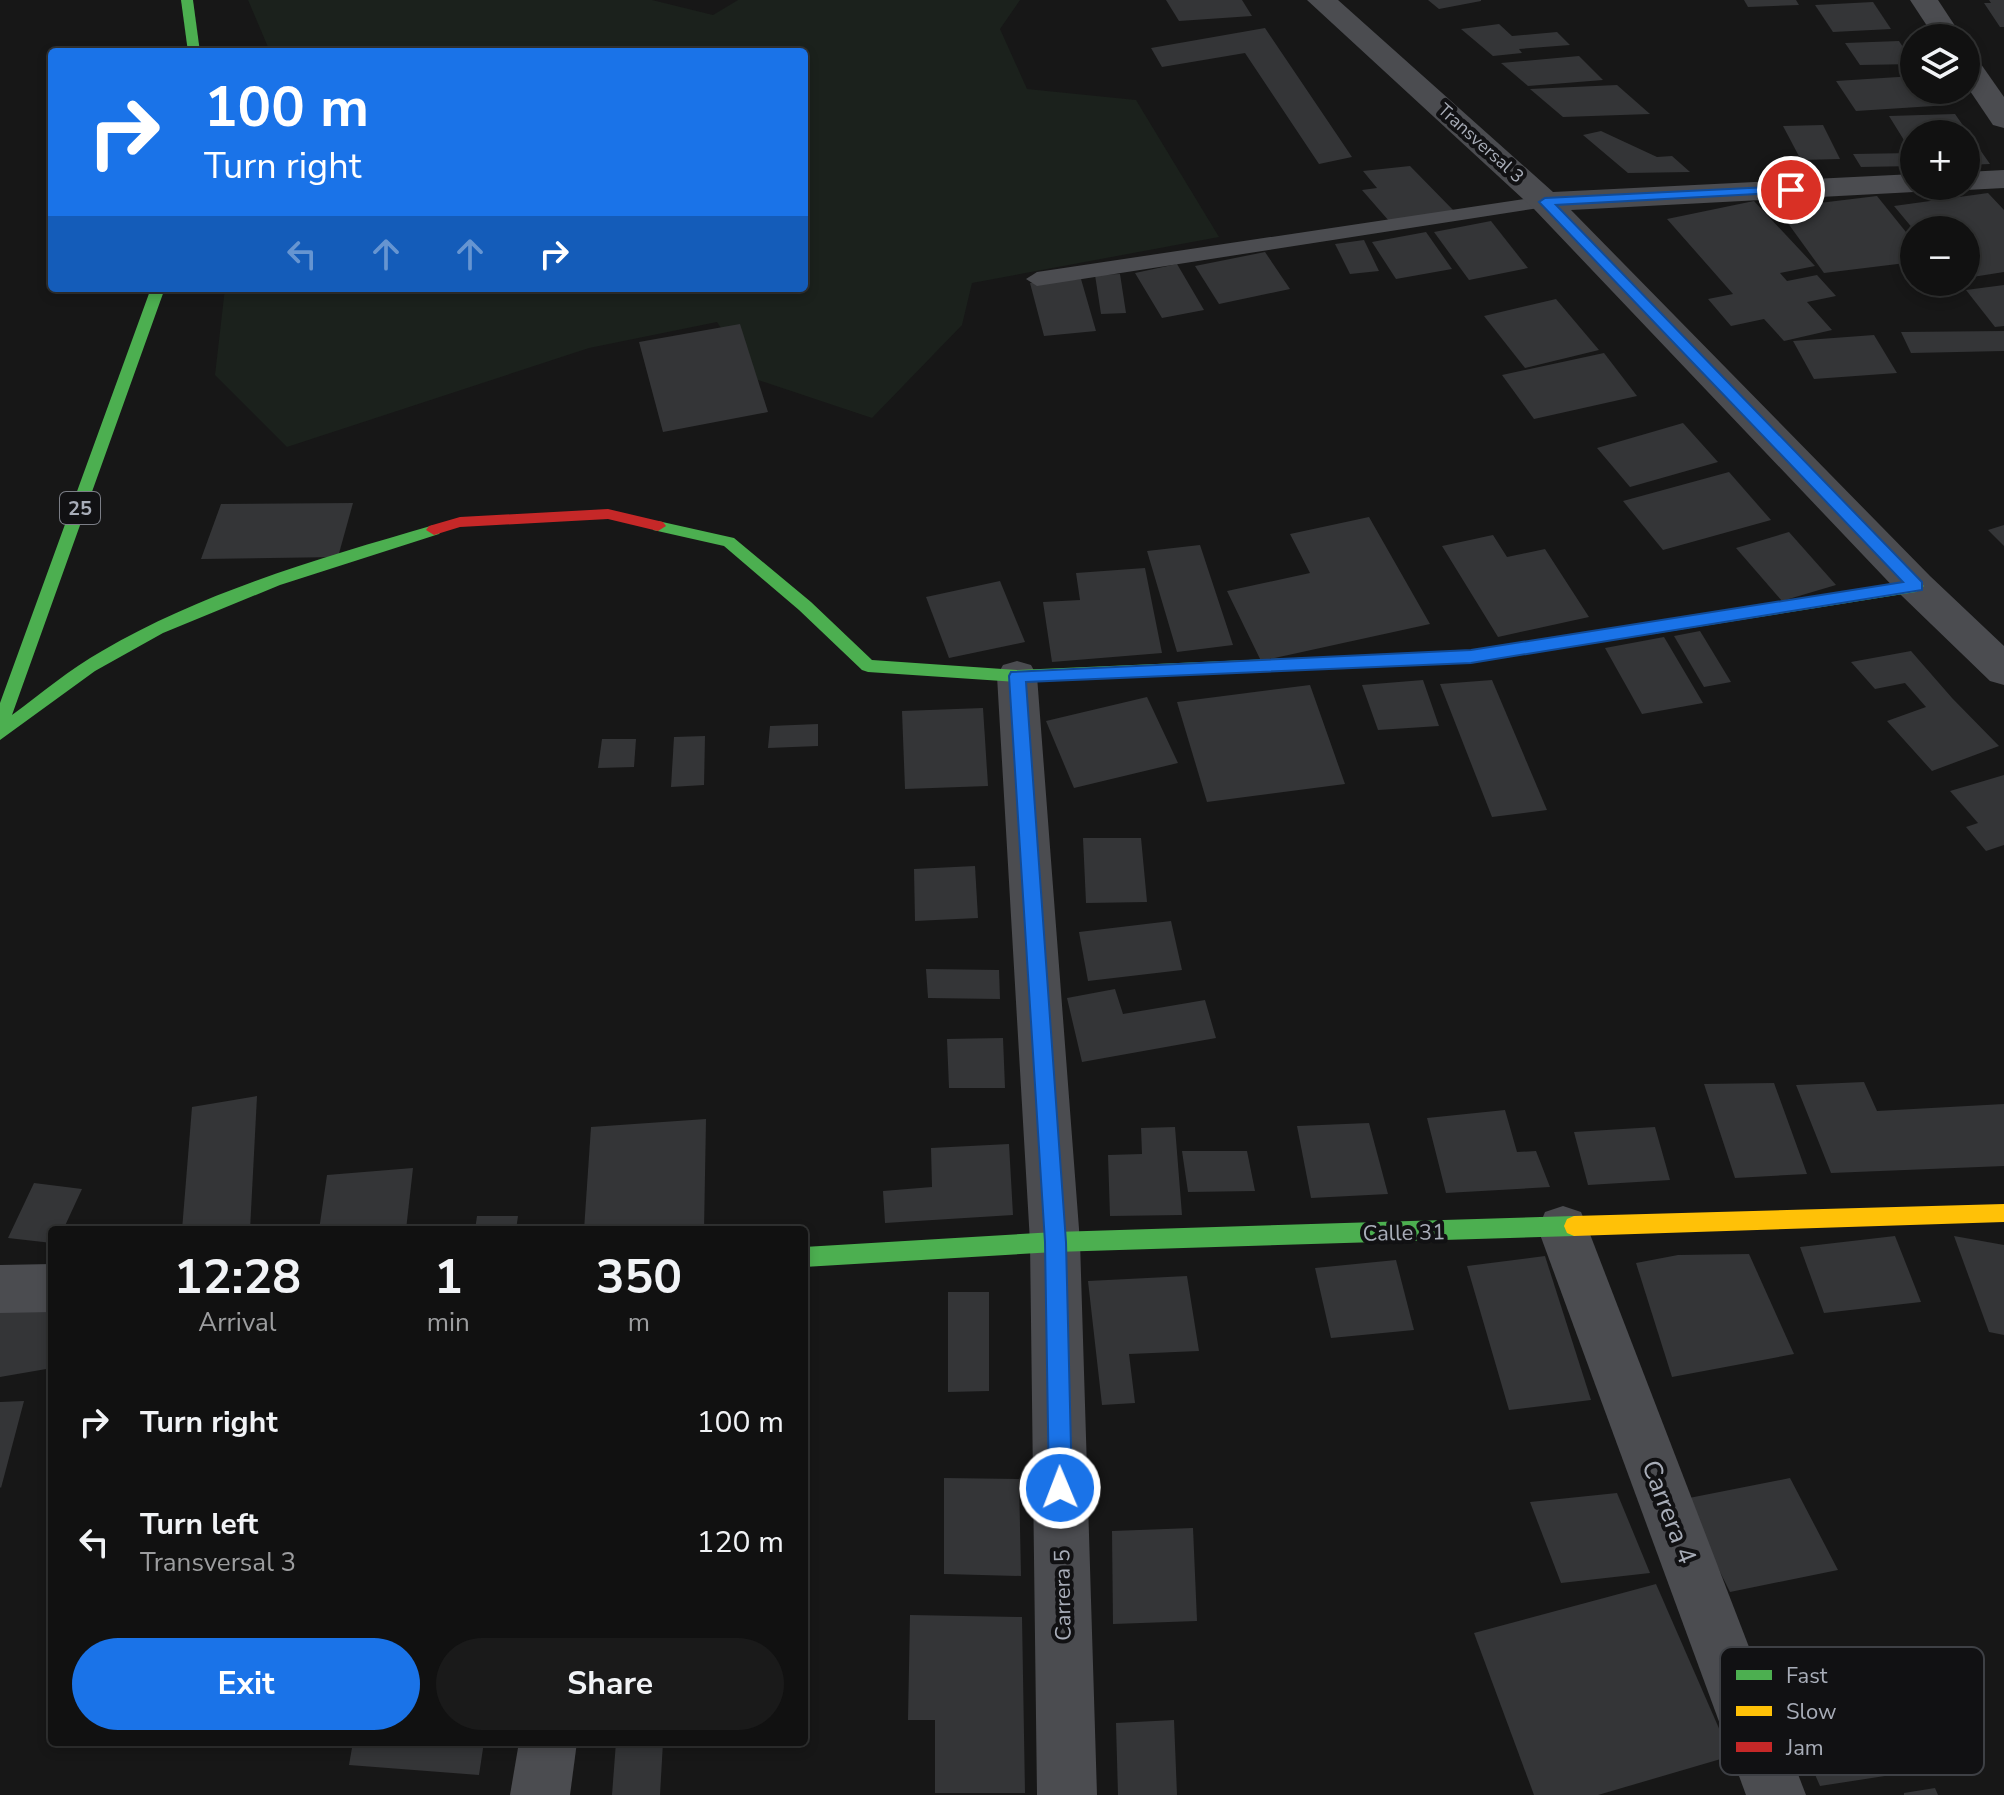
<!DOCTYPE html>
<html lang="en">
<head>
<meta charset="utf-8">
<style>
  :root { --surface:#111; --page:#1a1a1a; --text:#f1f3f6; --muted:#9c9d9f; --line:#303131; --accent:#1a73e8 }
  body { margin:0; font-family:"Nunito Sans",sans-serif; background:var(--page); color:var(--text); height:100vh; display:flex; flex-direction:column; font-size:30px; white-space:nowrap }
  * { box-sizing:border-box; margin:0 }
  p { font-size:26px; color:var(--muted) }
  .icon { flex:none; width:44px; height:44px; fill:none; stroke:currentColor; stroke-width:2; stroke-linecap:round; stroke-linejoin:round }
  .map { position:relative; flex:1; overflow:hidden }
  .drawer { position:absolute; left:48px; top:1226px; width:760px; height:520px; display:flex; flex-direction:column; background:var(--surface); border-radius:8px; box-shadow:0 4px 12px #0003,0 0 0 2px var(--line) }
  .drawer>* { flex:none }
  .guide { position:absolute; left:48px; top:48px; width:760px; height:244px; border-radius:8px; box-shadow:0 4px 12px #0003,0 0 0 2px var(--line); background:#1a73e8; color:#fff; overflow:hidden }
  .controls { position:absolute; left:1900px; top:24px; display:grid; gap:16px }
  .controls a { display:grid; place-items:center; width:80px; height:80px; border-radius:50%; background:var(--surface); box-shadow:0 4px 12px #0003,0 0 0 2px var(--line); font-size:40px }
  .pin { position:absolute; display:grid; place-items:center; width:68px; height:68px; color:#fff; margin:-34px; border:4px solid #fff; border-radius:50%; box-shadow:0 2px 8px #0007 }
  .me { position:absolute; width:88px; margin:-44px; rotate:359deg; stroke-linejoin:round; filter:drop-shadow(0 0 6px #0008) }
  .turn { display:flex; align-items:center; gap:28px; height:168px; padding:0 24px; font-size:36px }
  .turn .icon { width:104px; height:104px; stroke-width:2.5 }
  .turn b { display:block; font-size:56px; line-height:68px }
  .lanes { display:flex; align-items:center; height:76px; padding:0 24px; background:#0003; justify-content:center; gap:40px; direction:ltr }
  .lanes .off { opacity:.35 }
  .eta { display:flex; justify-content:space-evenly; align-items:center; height:136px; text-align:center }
  .eta b { font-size:48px; font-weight:700; line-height:56px }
  .cta { display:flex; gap:16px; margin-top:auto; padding:16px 24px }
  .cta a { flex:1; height:92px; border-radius:48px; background:var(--accent); color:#fff; font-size:32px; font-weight:700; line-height:92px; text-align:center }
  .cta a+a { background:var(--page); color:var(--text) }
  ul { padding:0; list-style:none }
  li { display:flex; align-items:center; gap:24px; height:120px; padding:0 24px }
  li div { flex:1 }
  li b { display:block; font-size:30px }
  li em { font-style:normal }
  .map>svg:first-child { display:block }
  .green { fill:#1b211c }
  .building { fill:#343537 }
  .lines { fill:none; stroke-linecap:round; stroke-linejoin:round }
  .lane { fill:#4b4c50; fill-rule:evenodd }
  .street { fill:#4b4c50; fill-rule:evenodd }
  .fast { fill:#4caf50; fill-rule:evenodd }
  .slow { fill:#ffc107; fill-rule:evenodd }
  .jam { fill:#c62828; fill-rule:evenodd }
  .route { fill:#1a73e8; stroke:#114b97; stroke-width:2 }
  .labels { text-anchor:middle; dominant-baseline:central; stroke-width:8; stroke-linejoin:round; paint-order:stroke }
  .far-street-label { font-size:18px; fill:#a8adb8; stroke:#111113 }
  .shield { fill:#111113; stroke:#7b7e86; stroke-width:2 }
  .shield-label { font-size:20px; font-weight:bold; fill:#a8adb8 }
  .street-label { font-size:22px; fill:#a8adb8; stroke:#111113 }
  .near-street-label { font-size:26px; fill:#a8adb8; stroke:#111113 }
  .key { fill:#111113; stroke:#3e4045; stroke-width:2 }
  .key-label { font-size:22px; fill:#a8adb8 }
</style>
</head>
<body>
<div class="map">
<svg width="2004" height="1795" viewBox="0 0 2004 1795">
  <rect width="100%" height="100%" fill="#171717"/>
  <!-- green -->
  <path class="green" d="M248 0H652L713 15 738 0H1020L1000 29 1027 89 1136 100 1219 237 972 283 962 325 872 418 755 379 717 322 589 348 287 447 215 375 225 288H804V52H266L268 47Z"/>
  <!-- building -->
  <g class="building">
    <path d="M1166 0H1242L1252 16 1179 21Z"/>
    <path d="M1428 0H1481V1L1439 9Z"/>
    <path d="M1744 0H1796L1799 5 1748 7Z"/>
    <path d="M1989 0H2004V27H2000L1984 3H1991Z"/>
    <path d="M1873 2 1891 29 1833 32 1815 5Z"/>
    <path d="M1499 24 1512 36 1557 32 1570 45 1519 49 1522 53 1493 56 1461 29Z"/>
    <path d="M1265 28 1352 157 1319 164 1245 53 1162 67 1151 48Z"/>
    <path d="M1899 41 1914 64 1860 65 1845 43Z"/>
    <path d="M1579 56 1603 80 1528 86 1501 63Z"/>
    <path d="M1914 76V90H1938L1949 105 1856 111 1836 81Z"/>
    <path d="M1617 85 1650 114 1563 117 1530 89Z"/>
    <path d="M1955 114 1990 164 1966 165V134H1914V166L1861 167 1853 154 1912 153 1889 116Z"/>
    <path d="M1823 125 1840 159 1801 160 1783 126Z"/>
    <path d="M1601 131 1657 157 1672 156 1690 172 1628 173 1583 135Z"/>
    <path d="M1410 166 1455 212 1389 221 1362 190 1377 188 1363 171Z"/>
    <path d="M1988 193 2004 210V272L1966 278V230H1914L1894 206Z"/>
    <path d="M1877 196 1914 242V262L1824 273 1777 208Z"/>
    <path d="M1754 201 1815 266 1780 273 1787 281 1817 275 1836 296 1807 302 1832 330 1784 341 1764 319 1731 326 1708 299 1733 294 1667 219Z"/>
    <path d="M1491 221 1528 268 1469 280 1434 232Z"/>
    <path d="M1426 232 1452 269 1396 279 1372 242Z"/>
    <path d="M1364 240 1379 271 1350 274 1335 244Z"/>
    <path d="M1265 252 1290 289 1219 304 1195 266Z"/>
    <path d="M1177 264 1204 310 1162 318 1135 273Z"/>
    <path d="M1120 274 1126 313 1101 314 1095 275Z"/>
    <path d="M1081 279 1096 331 1044 336 1030 283Z"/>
    <path d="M2004 285V326L1995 327 1966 290Z"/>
    <path d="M1556 299 1599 350 1525 368 1484 316Z"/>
    <path d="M740 324 768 412 663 432 639 342Z"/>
    <path d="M2004 331V351L1911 353 1901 332Z"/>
    <path d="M1874 335 1897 373 1814 379 1793 341Z"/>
    <path d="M1604 353 1637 396 1534 419 1502 375Z"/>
    <path d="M1683 423 1718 462 1630 487 1597 448Z"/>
    <path d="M1729 472 1771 520 1663 550 1623 501Z"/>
    <path d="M353 503 338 557 201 559 221 504Z"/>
    <path d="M1369 517 1430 624 1261 661 1227 591 1310 573 1290 534Z"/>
    <path d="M2004 525V546L1988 530Z"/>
    <path d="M1789 532 1836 585 1782 601 1736 548Z"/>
    <path d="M1493 535 1507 557 1545 549 1589 617 1498 637 1442 546Z"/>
    <path d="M1200 545 1233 645 1177 652 1147 551Z"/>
    <path d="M1145 568 1162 653 1052 662 1043 602 1080 600 1076 573Z"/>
    <path d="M1000 581 1025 642 949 658 926 597Z"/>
    <path d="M1700 631 1731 682 1704 687 1674 636Z"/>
    <path d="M1664 637 1703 703 1642 714 1605 648Z"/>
    <path d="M1911 651 1952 698 1999 746 1932 771 1887 721 1926 707 1905 683 1875 689 1851 662Z"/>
    <path d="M1423 680 1439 726 1378 730 1362 685Z"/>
    <path d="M1492 680 1547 810 1492 817 1440 684Z"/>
    <path d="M1310 685 1345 784 1207 802 1177 702Z"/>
    <path d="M1147 697 1178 763 1074 788 1046 721Z"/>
    <path d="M983 708 988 786 905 789 902 711Z"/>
    <path d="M818 724V746L768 748 770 726Z"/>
    <path d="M705 736 704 785 671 787 674 737Z"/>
    <path d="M602 739H636L634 767 598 768Z"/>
    <path d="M2004 775V845L1986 851 1966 827 1978 823 1950 791Z"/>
    <path d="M1083 838H1141L1147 902 1086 903Z"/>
    <path d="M975 866 978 918 915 921 914 869Z"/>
    <path d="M1171 921 1182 970 1088 981 1079 932Z"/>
    <path d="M926 969 999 970 1000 999 928 998Z"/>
    <path d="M1115 989 1123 1014 1205 1000 1216 1038 1082 1062 1067 998Z"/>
    <path d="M1003 1038 1005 1088H949L947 1039Z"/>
    <path d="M1864 1082 1877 1111 2004 1104V1166L1831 1173 1796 1085Z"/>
    <path d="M1774 1083 1807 1174 1735 1178 1704 1084Z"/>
    <path d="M257 1096 250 1230H182L192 1107Z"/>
    <path d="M1505 1110 1517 1152 1536 1151 1550 1187 1446 1193 1427 1118Z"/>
    <path d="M706 1119 704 1230H584L591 1127Z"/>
    <path d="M1369 1123 1388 1194 1311 1198 1297 1126Z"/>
    <path d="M1175 1127 1182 1215 1110 1216 1108 1155 1142 1154 1141 1128Z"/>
    <path d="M1655 1127 1670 1180 1588 1185 1574 1132Z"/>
    <path d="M1009 1144 1013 1215 885 1223 883 1191 932 1187 931 1148Z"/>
    <path d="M1182 1151H1247L1255 1191 1188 1192Z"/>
    <path d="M413 1168 406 1230H319L327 1175Z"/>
    <path d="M34 1183 82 1189 63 1230H52V1243L8 1238Z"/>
    <path d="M477 1216H518L516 1230H475Z"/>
    <path d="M1895 1236 1921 1302 1824 1313 1800 1247Z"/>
    <path d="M1954 1236 2004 1245V1335L1989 1332Z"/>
    <path d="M1749 1254 1794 1354 1672 1377 1636 1263 1678 1255Z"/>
    <path d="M1545 1256 1591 1400 1509 1410 1467 1266Z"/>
    <path d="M1396 1260 1414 1330 1331 1338 1315 1268Z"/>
    <path d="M1187 1276 1199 1351 1129 1354 1135 1403 1102 1405 1088 1281Z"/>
    <path d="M948 1292H989V1391L948 1392Z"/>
    <path d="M52 1302V1368L0 1377V1311Z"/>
    <path d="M24 1401 1 1488 0 1487V1402Z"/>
    <path d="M944 1478 1019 1479 1021 1576 944 1574Z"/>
    <path d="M1790 1478 1838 1570 1730 1592 1684 1499Z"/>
    <path d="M1617 1493 1650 1573 1561 1583 1530 1502Z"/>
    <path d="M1193 1528 1197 1621 1113 1624 1112 1531Z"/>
    <path d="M1656 1584 1731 1756 1598 1795H1534L1474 1633Z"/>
    <path d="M910 1615 1022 1617 1025 1793H935V1720H908Z"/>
    <path d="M1896 1663 1943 1767 1820 1786 1775 1682Z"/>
    <path d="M1174 1720 1177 1795H1118L1116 1723Z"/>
    <path d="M353 1742H484L479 1775 349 1765Z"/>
    <path d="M616 1742H663L660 1795H612Z"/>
    <path d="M1935 1788 1938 1795H1904V1793Z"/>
  </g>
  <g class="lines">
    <!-- lane -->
    <path class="lane" d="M1545 196 1555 202 1552 206 1037 286 1026 279 1037 272Z"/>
    <!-- street -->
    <g class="street">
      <path d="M1307 0H1338L1553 192 1914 174V186H1928L1914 192 1571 210 1930 576 2004 646V685L1990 681 1902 596 1534 209Z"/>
      <path d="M1910 0H1938L1963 38H1935Z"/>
      <path d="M1966 54 1976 57 2004 97V128L1993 125 1966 85Z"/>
      <path d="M2004 170V188L1966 190 1954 186H1966V172Z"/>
      <path d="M1017 661 1031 665 1037 676 1080 1242 1097 1795H1037L1030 1242 997 676 1003 665Z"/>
      <path d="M1563 1206 1581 1212 1588 1229 1806 1795H1746L1538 1229 1545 1212Z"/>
      <path d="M52 1264V1312L0 1313V1265Z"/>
      <path d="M519 1742H577L570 1795H510Z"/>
    </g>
    <!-- fast -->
    <g class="fast">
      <path d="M181 0H193L200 52H188Z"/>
      <path d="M151 288H165L12 715C42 693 70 669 102 651 204 591 321 558 434 525L442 530 439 534 280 585 163 633 95 671 0 740V703Z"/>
      <path d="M658 521 734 538 811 602 872 660 1017 670 1271 659 1279 665 1271 671 1017 682 868 672 862 670 799 610 724 546 653 530V522Z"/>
      <path d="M1916 580 1924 586 1916 592 1552 650 1544 644 1552 638Z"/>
      <path d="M1574 1216 1581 1219 1584 1226 1581 1233 1574 1236 1055 1252 804 1267V1247L1055 1232Z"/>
    </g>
    <!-- slow -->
    <g class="slow">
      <path d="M1552 638 1558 640 1560 644 1558 648 1471 663 1271 671 1263 665 1271 659 1471 651Z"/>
      <path d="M2004 1204V1222L1574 1236 1567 1233 1564 1226 1567 1219 1574 1216Z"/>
    </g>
    <!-- jam -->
    <path class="jam" d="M608 509 663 522 666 526 658 531 608 519 460 527 434 535 426 530 429 526 460 517Z"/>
  </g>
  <!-- route -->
  <path class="route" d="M1791 186 1796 187V192L1556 205 1922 582V590L1471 663 1026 682 1066 1242 1072 1488 1068 1496 1060 1499 1052 1496 1049 1488 1045 1242 1009 676 1011 672 1471 650 1903 582 1539 202 1545 198Z"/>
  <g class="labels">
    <!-- far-street labels -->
    <g class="far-street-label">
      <text transform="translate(1481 143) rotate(42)">Transversal 3</text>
    </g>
    <!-- shield labels -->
    <rect class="shield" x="60" y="492" width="40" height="32" rx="6"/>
    <g class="shield-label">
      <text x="80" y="508">25</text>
    </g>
    <!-- street labels -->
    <g class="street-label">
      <text transform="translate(1404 1233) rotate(-1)">Calle 31</text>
      <text transform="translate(1063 1595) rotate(-91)">Carrera 5</text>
    </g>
    <!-- near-street labels -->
    <g class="near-street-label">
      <text transform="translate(1669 1512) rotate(69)">Carrera 4</text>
    </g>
  </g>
  <!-- legend -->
  <rect x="1720" y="1647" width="264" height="128" rx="12" class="key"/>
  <rect x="1736" y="1670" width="36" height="10" fill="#4caf50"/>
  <rect x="1736" y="1706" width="36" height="10" fill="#ffc107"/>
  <rect x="1736" y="1742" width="36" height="10" fill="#c62828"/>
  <g class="key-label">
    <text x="1786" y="1683">Fast</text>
    <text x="1786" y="1719">Slow</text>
    <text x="1786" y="1755">Jam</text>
  </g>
</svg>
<div class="controls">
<a><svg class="icon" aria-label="layers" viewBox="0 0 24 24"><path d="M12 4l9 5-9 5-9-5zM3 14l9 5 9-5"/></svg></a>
<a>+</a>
<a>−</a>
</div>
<div class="pin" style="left:1791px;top:190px;background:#d93025"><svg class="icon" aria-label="arrive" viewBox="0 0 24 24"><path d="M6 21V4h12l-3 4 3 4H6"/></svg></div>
<svg class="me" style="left:1060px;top:1488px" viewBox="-20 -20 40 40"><circle r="17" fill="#1a73e8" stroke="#fff" stroke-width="3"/><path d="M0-11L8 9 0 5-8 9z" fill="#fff"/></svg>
<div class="guide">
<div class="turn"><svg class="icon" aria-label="right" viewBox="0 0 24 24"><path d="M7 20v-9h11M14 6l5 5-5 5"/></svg><div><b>100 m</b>Turn right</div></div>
<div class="lanes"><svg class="icon off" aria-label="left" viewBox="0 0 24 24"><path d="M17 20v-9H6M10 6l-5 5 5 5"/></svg><svg class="icon off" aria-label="ahead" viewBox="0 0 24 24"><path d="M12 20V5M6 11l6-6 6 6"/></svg><svg class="icon off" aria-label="ahead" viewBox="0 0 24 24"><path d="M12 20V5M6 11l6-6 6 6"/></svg><svg class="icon" aria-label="right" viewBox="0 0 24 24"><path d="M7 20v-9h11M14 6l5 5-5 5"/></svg></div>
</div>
<section class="drawer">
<div class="eta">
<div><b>12:28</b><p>Arrival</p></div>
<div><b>1</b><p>min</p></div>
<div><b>350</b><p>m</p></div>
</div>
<ul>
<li><svg class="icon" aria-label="right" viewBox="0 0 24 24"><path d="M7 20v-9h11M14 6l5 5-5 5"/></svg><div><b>Turn right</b></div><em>100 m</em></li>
<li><svg class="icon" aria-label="left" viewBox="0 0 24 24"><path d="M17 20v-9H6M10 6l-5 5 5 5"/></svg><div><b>Turn left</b><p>Transversal 3</p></div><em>120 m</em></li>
</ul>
<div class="cta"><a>Exit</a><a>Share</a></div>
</section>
</div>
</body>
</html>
